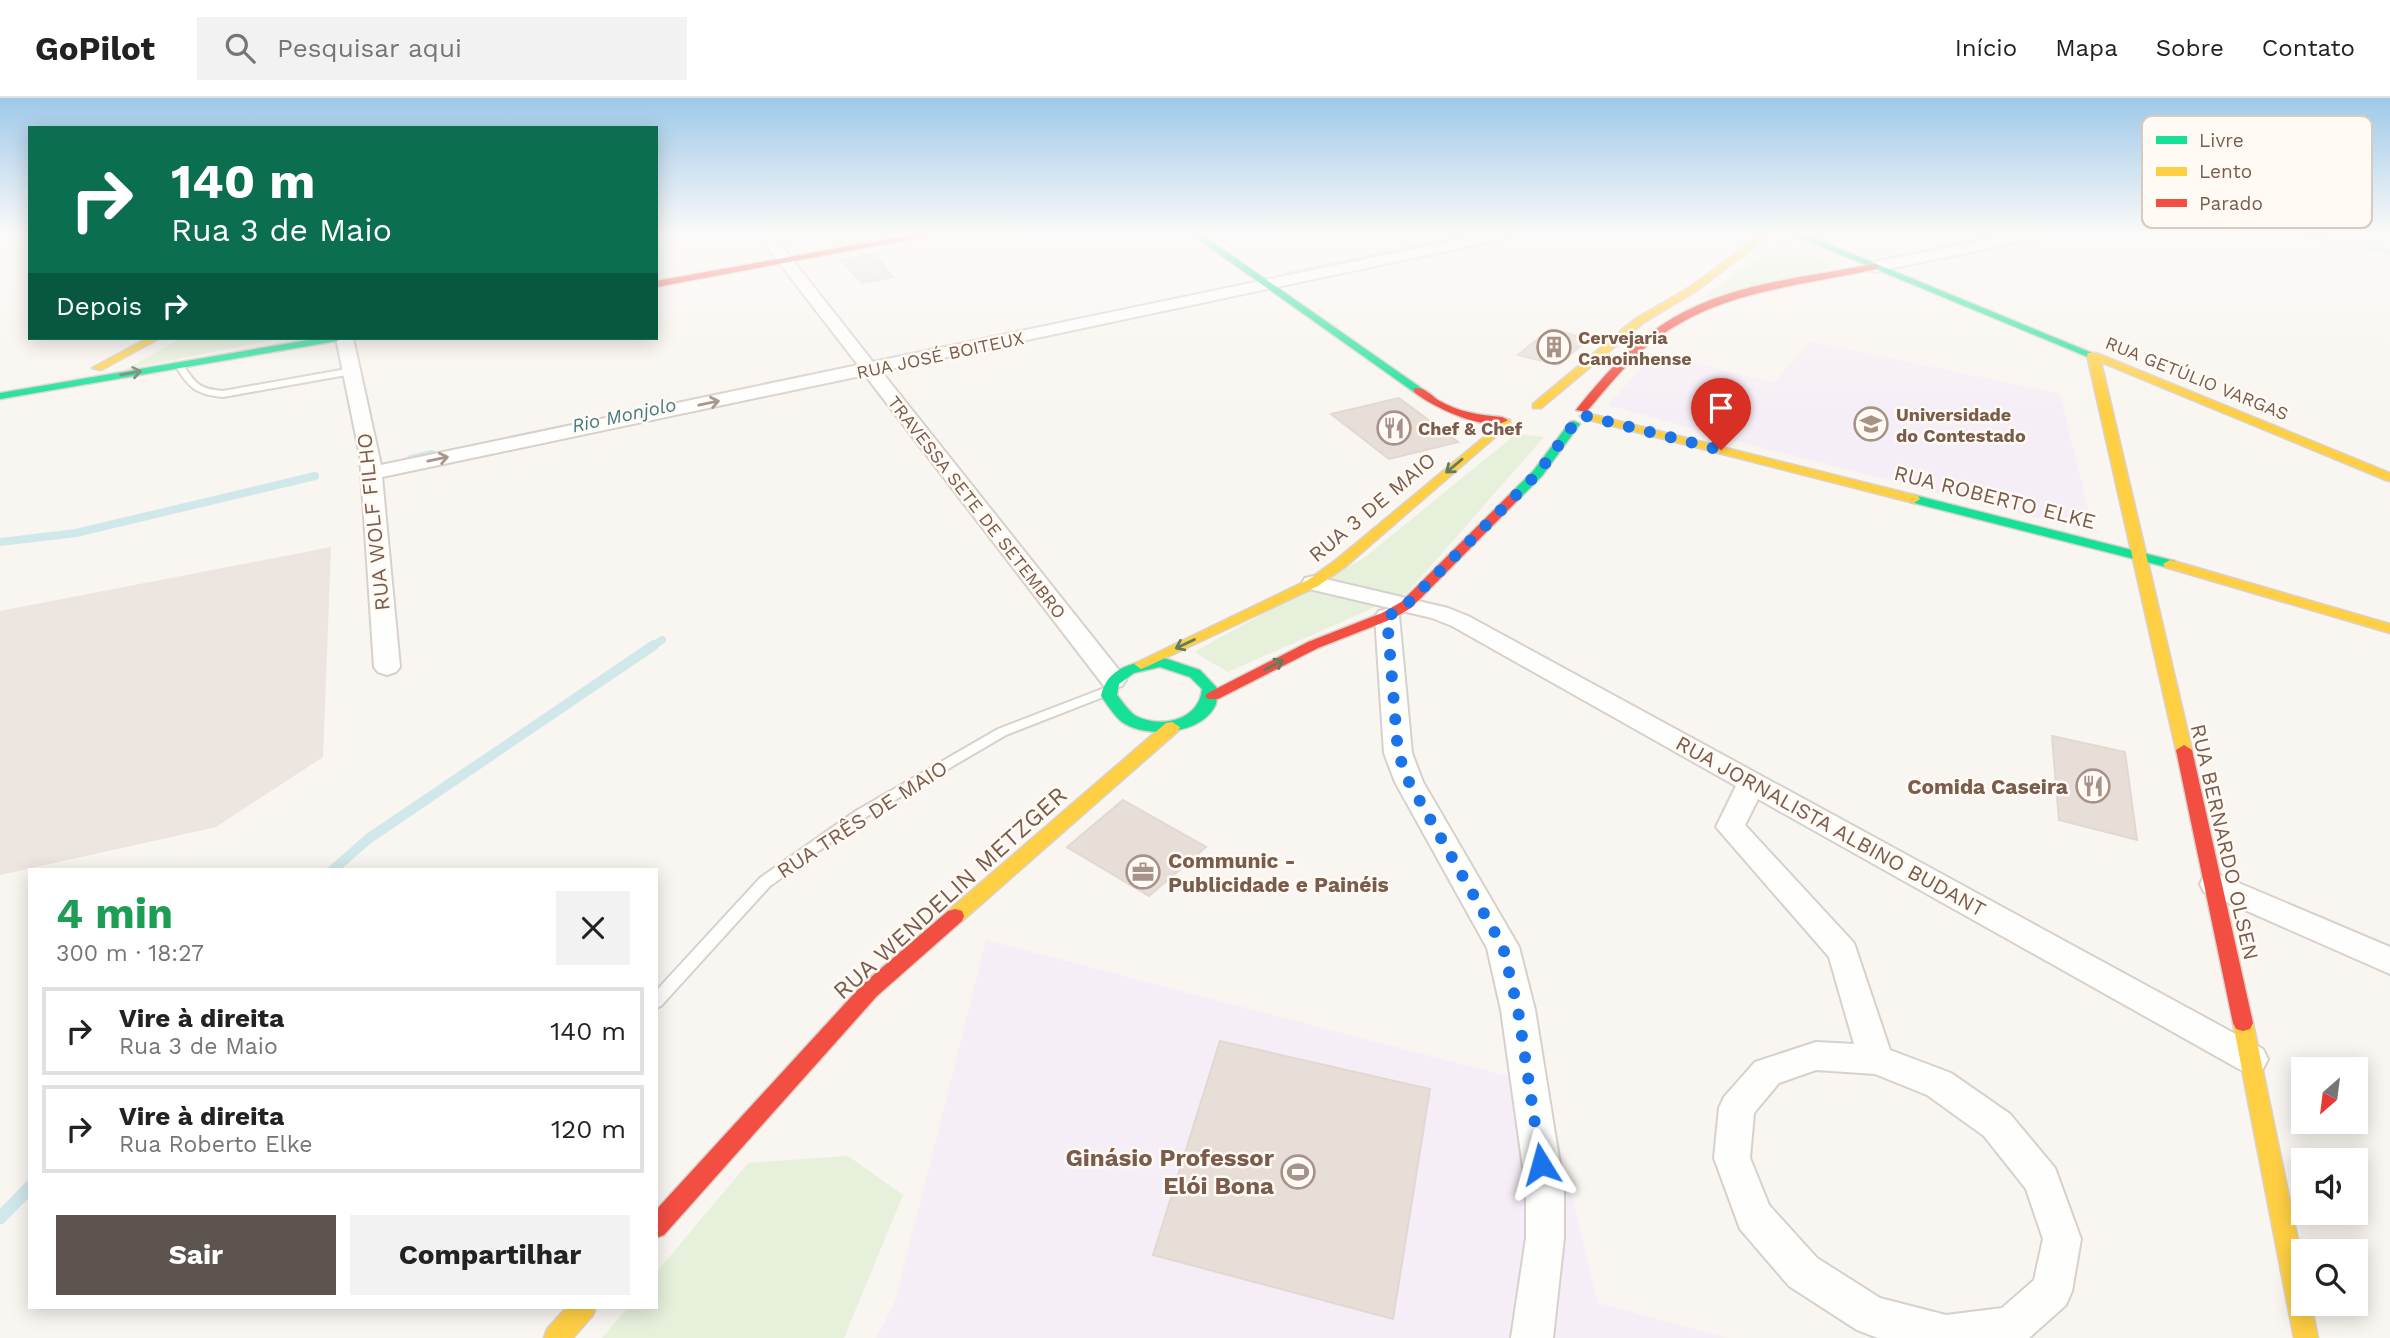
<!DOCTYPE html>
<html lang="pt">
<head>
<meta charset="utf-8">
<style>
  :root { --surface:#fff; --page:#f2f2f2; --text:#222; --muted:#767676; --line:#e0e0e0; --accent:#5d544f }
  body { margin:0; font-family:"Work Sans",sans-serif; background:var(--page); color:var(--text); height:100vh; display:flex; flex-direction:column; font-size:26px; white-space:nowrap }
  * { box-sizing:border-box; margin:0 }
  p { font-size:23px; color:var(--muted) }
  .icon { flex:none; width:38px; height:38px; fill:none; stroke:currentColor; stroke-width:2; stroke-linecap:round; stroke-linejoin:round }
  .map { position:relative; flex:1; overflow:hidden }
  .side { position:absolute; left:28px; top:770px; width:630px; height:441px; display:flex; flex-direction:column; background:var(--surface); border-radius:0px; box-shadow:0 4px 18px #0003 }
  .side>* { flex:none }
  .top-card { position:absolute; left:28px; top:28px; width:630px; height:214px; border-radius:0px; box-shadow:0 4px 18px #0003; background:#0b6e4f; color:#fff; overflow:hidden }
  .needle { width:46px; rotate:208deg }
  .controls { position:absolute; left:2291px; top:959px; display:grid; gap:14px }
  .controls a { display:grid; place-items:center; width:77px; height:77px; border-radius:0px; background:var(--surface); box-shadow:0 4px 18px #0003; font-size:35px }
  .pin { position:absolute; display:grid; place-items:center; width:60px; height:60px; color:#fff; margin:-72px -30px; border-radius:50% 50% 50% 0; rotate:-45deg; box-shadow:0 0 7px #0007 }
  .pin .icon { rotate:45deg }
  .me { position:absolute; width:77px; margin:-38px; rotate:352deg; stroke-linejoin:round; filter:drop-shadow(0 0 5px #0008) }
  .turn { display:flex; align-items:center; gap:24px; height:147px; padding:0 28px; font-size:32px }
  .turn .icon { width:91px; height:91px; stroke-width:2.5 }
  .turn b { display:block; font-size:49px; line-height:60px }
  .then { display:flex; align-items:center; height:66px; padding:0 28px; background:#0003; gap:14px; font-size:26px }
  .round { display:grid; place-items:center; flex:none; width:74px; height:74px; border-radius:0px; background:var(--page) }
  .head { display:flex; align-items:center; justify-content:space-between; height:119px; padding:0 28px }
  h1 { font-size:42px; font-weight:700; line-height:52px; color:#1e9e55 }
  .button { display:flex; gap:14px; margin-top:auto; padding:14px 28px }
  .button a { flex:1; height:80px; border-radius:0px; background:var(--accent); color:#fff; font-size:28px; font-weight:700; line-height:80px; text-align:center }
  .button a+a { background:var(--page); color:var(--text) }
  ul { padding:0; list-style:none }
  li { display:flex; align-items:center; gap:21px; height:88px; margin:0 14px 10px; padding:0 14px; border:4px solid var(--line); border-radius:0px }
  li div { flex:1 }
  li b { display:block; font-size:26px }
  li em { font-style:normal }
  header { display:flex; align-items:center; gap:42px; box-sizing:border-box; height:98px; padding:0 35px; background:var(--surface); border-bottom:2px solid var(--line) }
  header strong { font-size:33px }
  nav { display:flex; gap:38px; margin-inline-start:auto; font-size:24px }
  .search { width:490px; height:63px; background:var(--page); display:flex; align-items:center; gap:18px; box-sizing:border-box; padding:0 24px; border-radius:0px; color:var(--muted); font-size:26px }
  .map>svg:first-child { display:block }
  .industrial { fill:#ede5e0 }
  .education { fill:#f6eef6 }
  .green { fill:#e7f0db }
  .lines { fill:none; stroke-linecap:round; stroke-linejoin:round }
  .stream-far3 { stroke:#d0e8ea; stroke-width:6 }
  .stream-far2 { stroke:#d0e8ea; stroke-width:8 }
  .stream-far1 { stroke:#d0e8ea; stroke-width:10 }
  .stream { stroke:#d0e8ea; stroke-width:13 }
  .building { fill:#e6ded7; stroke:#e2d8d2; stroke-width:2 }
  .lane-casing { stroke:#d7d1cb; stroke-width:4 }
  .street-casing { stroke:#d7d1cb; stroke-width:4 }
  .fast-casing { stroke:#d9d2cb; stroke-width:3 }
  .slow-casing { stroke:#d9d2cb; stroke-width:3 }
  .jam-casing { stroke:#d9d2cb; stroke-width:3 }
  .lane { fill:#fefefd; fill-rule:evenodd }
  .street { fill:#fefefd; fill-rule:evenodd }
  .fast { fill:#16e098; fill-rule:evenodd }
  .slow { fill:#ffcf43; fill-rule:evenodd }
  .jam { fill:#f24e42; fill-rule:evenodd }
  .oneway { stroke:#617d60 }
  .oneway2 { stroke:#a8958b }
  .route { stroke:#1a73e8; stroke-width:12; stroke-dasharray:0 21.6 }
  .labels { text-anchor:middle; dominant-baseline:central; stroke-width:5; stroke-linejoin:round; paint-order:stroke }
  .far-poi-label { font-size:18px; font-weight:bold; fill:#7a5c4d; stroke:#fffaf3; text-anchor:start }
  .far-street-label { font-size:18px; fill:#7a5c4d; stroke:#fffaf3 }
  .far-water-label { font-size:19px; font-style:italic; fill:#437c86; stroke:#fffaf3 }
  .street-label { font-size:21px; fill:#7a5c4d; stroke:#fffaf3 }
  .poi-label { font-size:21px; font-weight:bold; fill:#7a5c4d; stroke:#fffaf3; text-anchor:end }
  .near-street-label { font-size:24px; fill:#7a5c4d; stroke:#fffaf3 }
  .near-poi-label { font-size:24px; font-weight:bold; fill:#7a5c4d; stroke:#fffaf3; text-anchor:end }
  .key { fill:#fffaf3; stroke:#d7cbc1; stroke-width:2 }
  .key-label { font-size:19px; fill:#7a5c4d }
</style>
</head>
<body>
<header>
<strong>GoPilot</strong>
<div class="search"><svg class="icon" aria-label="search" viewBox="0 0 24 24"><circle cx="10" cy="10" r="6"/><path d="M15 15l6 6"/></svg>Pesquisar aqui</div>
<nav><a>Início</a><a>Mapa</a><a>Sobre</a><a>Contato</a></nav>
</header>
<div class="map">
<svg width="2390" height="1240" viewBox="0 0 2390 1240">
  <rect width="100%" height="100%" fill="#f9f5f0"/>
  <!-- industrial -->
  <path class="industrial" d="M331 449 323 659 216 729 0 777V513Z"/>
  <!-- education -->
  <g class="education">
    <path d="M1810 243 2060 296 2094 435 1743 345 1608 307 1656 254 1774 285Z"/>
    <path d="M986 842 1545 988 1598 1205 1728 1240H876L895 1204Z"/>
  </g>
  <!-- green -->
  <g class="green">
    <path d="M1781 144 1837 169 1700 201Z"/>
    <path d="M182 240H283L124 272Z"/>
    <path d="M1516 336 1544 339 1407 495 1228 574 1194 554 1364 460Z"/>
    <path d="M848 1058 903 1097 844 1240H602L628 1209H656V1175L748 1065Z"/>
  </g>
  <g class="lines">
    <!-- stream-far3 -->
    <g class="stream-far3">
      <path d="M2293 136 2390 153"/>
      <path d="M1288 177 1479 136"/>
    </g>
    <!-- stream-far2 -->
    <g class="stream-far2">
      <path d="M411 361 432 356"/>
      <path d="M0 444 76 435 315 378"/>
      <path d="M651 549 662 542"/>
    </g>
    <!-- stream-far1 -->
    <path class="stream-far1" d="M333 772 368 741 654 547"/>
    <!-- stream -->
    <path class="stream" d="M0 1120 30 1089"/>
  </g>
  <!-- building -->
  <g class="building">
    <path d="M874 156 893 179 862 185 841 162Z"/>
    <path d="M1550 231 1589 241 1558 267 1518 257Z"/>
    <path d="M1399 300 1458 344 1389 361 1331 316Z"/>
    <path d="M2052 638 2125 654 2137 742 2059 722Z"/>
    <path d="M1123 702 1206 749 1149 798 1067 749Z"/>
    <path d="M1220 943 1430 991 1393 1221 1153 1157Z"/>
  </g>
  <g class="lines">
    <defs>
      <g id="lane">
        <path d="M176 265H182C195 285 198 291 223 293L352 270 356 273 352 276 223 299C195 296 189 290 175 267Z"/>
        <path d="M1107 589 1113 593 1111 596 1006 637 866 719 770 788 661 908 656 910V893L760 780 856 713 998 631Z"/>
      </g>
      <g id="street">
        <path d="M757 136H772L873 264 1485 136H1515L1508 140 881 273 1122 576 1126 582 1122 588 1113 590 1104 588 865 277 382 379 400 569 396 574 387 577 378 574 374 569 360 358 336 240H353L381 367 858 267Z"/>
        <path d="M2015 136H2046L2039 140 1874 174 1866 169 1874 164Z"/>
        <path d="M1313 478 1448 510 1468 518 2263 951 2268 961 2263 971 2251 976 2239 971 1758 701 1745 727 1854 845 1890 952 1951 975 2010 1016 2055 1070 2081 1141 2072 1193 2066 1207 2029 1240H1878L1857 1232 1789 1188 1740 1131 1714 1060 1719 1010 1724 999 1755 964 1816 944 1854 946 1829 859 1716 729 1736 688 1452 528 1432 520 1305 490 1302 485 1305 480ZM1816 972 1875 976 1927 997 1984 1038 2026 1091 2043 1141 2034 1182 2002 1210 1946 1217 1880 1200 1817 1160 1769 1107 1750 1060 1754 1015 1779 985Z"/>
        <path d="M1387 511 1395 513 1399 518 1412 655 1423 684 1519 849 1535 912 1564 1091V1140L1553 1240H1511L1526 1140V1091L1501 912 1487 850 1395 684 1384 655 1375 518 1379 513Z"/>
        <path d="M2215 775 2390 849V876L2204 794 2200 786 2204 778Z"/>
      </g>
      <g id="fast">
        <path d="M1191 136H1201L1424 292 1414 294Z"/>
        <path d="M1791 136H1804L2097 257 2088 259Z"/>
        <path d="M320 240H342L337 243 0 301V295Z"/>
        <path d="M1574 323 1580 326 1542 378 1517 403H1509V397L1534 372 1570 324Z"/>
        <path d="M1914 397 2175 463 2177 466 2170 470 1910 404V398Z"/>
        <path d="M1161 559 1200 572 1217 590C1217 595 1217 602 1216 606 1203 637 1146 641 1122 624 1114 618 1107 606 1101 598 1108 567 1134 566 1161 559ZM1160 569 1190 579 1202 591C1199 622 1162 631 1136 618 1129 614 1123 604 1117 597L1119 586 1134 575Z"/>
      </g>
      <g id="slow">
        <path d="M1761 136H1771L1696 193 1643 225 1541 310H1533V306L1635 221 1690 189Z"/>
        <path d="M148 240H160L101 272 92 270Z"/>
        <path d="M2088 255H2096L2390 375V383L2386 382 2101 264 2192 652 2184 657 2176 652 2087 257Z"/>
        <path d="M1586 315 1918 398 1920 401 1914 405 1582 320 1580 318Z"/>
        <path d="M1506 321 1510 322V326L1346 468 1318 488 1146 569 1141 571 1134 566 1308 482 1336 462Z"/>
        <path d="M2170 462 2390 526V535L2165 469 2163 466Z"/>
        <path d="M1172 624 1180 629 1178 633 962 823 955 825 948 823 946 818 948 813 1166 625Z"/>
        <path d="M2243 917 2250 919 2253 925 2303 1166V1206H2311L2318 1240H2294L2233 925 2236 919Z"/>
        <path d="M567 1209H596L593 1217 573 1240H544L547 1231Z"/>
      </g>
      <g id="jam">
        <path d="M917 136H938L656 189V183Z"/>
        <path d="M1874 166 1879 169 1877 171C1801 188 1721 192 1656 241 1629 261 1608 289 1586 314L1576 312C1603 278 1635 242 1673 220 1733 185 1807 179 1874 166Z"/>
        <path d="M1414 290C1424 289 1430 296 1438 302 1458 314 1479 317 1502 319L1508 322C1488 336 1431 308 1414 294Z"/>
        <path d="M1513 396 1519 400 1517 403 1411 510 1392 521 1318 550 1218 601H1208L1205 598 1208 595 1308 544 1382 515 1401 504 1509 397Z"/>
        <path d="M2184 647 2192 652 2253 925 2250 931 2243 933 2236 931 2233 925 2176 652Z"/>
        <path d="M955 811 962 813 964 818 962 823 877 898 664 1137 656 1140V1112L863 886 948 813Z"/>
      </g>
    </defs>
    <!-- lane casing -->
    <use href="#lane" class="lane-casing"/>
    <!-- street casing -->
    <use href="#street" class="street-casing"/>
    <!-- fast casing -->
    <use href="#fast" class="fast-casing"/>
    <!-- slow casing -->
    <use href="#slow" class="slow-casing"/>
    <!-- jam casing -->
    <use href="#jam" class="jam-casing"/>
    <!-- lane -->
    <use href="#lane" class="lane"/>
    <!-- street -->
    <use href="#street" class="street"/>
    <!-- fast -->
    <use href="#fast" class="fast"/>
    <!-- slow -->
    <use href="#slow" class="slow"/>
    <!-- jam -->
    <use href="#jam" class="jam"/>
  </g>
  <!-- one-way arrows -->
  <defs><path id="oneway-shaft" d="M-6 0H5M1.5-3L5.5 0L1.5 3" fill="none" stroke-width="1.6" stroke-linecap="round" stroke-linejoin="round" transform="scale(1.75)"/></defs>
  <g class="oneway">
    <use href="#oneway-shaft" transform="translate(131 275) rotate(-10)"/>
    <use href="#oneway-shaft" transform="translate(1454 368) rotate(140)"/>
    <use href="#oneway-shaft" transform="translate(1185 546) rotate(155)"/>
    <use href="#oneway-shaft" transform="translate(1274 567) rotate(-27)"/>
  </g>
  <g class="oneway2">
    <use href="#oneway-shaft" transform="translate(709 305) rotate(-12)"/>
    <use href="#oneway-shaft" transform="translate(438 361) rotate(-12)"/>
  </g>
  <!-- sky -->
  <linearGradient id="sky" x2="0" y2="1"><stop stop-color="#9ec9e9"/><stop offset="0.44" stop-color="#fcfaf8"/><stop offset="1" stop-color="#fcfaf8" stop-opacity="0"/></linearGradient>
  <rect width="2390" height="310" fill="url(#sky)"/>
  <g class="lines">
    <!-- route -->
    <path class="route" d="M1541 1066 1518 912 1503 849 1409 684 1398 655 1387 519 1406 507 1538 375 1574 326 1585 321 1586 318 1721 352"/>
  </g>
  <!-- icons -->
  <defs>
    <symbol id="building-ring" viewBox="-11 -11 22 22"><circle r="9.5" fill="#fffaf3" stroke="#a69286" stroke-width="1.5"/><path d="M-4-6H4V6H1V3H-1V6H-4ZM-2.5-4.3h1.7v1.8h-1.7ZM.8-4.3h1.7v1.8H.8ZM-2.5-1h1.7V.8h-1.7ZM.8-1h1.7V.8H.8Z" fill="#a69286"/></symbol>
    <symbol id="university-ring" viewBox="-11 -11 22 22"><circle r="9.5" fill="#fffaf3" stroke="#a69286" stroke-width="1.5"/><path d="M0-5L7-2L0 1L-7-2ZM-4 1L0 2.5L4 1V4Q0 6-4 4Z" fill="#a69286"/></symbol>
    <symbol id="restaurant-ring" viewBox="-11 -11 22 22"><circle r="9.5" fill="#fffaf3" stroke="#a69286" stroke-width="1.5"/><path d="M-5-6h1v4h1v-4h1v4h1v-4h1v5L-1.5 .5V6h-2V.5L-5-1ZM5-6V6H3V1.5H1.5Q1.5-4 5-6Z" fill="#a69286"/></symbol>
    <symbol id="office-ring" viewBox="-11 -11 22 22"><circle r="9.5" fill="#fffaf3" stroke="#a69286" stroke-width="1.5"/><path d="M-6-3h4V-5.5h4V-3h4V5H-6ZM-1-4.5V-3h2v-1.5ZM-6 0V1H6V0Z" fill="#a69286"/></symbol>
    <symbol id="stadium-ring" viewBox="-11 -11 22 22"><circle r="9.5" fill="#fffaf3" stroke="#a69286" stroke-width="1.5"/><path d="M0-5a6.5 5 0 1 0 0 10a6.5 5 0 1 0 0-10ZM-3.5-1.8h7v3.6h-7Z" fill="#a69286"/></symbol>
  </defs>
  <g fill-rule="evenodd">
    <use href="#building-ring" x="1535" y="230" width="38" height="38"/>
    <use href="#university-ring" x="1852" y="307" width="38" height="38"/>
    <use href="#restaurant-ring" x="1375" y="311" width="38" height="38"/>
    <use href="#restaurant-ring" x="2074" y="669" width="38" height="38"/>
    <use href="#office-ring" x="1124" y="755" width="38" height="38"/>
    <use href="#stadium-ring" x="1279" y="1055" width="38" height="38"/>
  </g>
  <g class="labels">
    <!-- far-poi labels -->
    <g class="far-poi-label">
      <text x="1578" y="239">Cervejaria<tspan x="1578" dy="21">Canoinhense</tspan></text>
      <text x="1896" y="316">Universidade<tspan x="1896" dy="21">do Contestado</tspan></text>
      <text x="1418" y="330">Chef &amp; Chef</text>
    </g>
    <!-- far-street labels -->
    <g class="far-street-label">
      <text transform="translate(940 257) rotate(-12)">RUA JOSÉ BOITEUX</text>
      <text transform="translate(2197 280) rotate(22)">RUA GETÚLIO VARGAS</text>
      <text transform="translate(977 409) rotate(52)">TRAVESSA SETE DE SETEMBRO</text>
    </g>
    <!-- far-water labels -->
    <g class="far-water-label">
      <text transform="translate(624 317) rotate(-12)">Rio Monjolo</text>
    </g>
    <!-- street labels -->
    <g class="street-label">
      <text transform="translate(1995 399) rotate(14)">RUA ROBERTO ELKE</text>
      <text transform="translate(1372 409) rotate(-40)">RUA 3 DE MAIO</text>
      <text transform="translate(373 424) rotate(-96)">RUA WOLF FILHO</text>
      <text transform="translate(862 721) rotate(-33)">RUA TRÊS DE MAIO</text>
      <text transform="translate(1831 728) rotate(29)">RUA JORNALISTA ALBINO BUDANT</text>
      <text transform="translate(2225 744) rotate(77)">RUA BERNARDO OLSEN</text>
    </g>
    <!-- poi labels -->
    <g class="poi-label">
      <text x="2068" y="688">Comida Caseira</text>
      <text x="1168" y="762" text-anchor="start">Communic -<tspan x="1168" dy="24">Publicidade e Painéis</tspan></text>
    </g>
    <!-- near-street labels -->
    <g class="near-street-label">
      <text transform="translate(950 795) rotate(-42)">RUA WENDELIN METZGER</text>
    </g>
    <!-- near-poi labels -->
    <g class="near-poi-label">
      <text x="1274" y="1060">Ginásio Professor<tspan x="1274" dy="28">Elói Bona</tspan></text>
    </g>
  </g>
  <!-- legend -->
  <rect x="2142" y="18" width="230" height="112" rx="10" class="key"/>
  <rect x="2156" y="38" width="31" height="8" fill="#16e098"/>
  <rect x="2156" y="69" width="31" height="9" fill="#ffcf43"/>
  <rect x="2156" y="101" width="31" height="8" fill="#f24e42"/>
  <g class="key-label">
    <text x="2199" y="49">Livre</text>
    <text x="2199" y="80">Lento</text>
    <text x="2199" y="112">Parado</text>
  </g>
</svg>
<div class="controls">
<a><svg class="needle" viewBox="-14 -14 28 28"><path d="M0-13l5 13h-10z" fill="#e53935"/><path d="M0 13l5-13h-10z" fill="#767676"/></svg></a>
<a><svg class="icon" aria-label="sound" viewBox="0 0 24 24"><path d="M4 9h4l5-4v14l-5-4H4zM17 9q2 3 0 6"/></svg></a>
<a><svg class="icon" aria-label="search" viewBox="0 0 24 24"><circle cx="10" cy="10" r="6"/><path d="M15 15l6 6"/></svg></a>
</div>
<div class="pin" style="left:1721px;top:352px;background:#d93025"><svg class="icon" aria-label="arrive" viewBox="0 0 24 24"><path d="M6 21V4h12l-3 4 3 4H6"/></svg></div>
<svg class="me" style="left:1541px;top:1066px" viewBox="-20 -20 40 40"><path d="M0-17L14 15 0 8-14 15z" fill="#1a73e8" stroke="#fff" stroke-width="4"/></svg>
<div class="top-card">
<div class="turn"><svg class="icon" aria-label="right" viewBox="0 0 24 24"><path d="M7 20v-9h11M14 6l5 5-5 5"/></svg><div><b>140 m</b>Rua 3 de Maio</div></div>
<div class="then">Depois<svg class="icon" aria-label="right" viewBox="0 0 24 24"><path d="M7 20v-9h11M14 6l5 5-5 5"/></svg></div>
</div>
<section class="side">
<div class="head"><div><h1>4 min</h1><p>300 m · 18:27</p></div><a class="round"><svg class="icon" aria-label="close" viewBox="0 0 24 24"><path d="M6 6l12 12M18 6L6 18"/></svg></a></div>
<ul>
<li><svg class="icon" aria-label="right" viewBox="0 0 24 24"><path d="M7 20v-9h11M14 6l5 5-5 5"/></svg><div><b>Vire à direita</b><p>Rua 3 de Maio</p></div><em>140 m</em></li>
<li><svg class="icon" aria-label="right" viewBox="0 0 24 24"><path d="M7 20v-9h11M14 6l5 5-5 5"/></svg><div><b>Vire à direita</b><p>Rua Roberto Elke</p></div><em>120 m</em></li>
</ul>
<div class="button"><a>Sair</a><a>Compartilhar</a></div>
</section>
</div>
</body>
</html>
